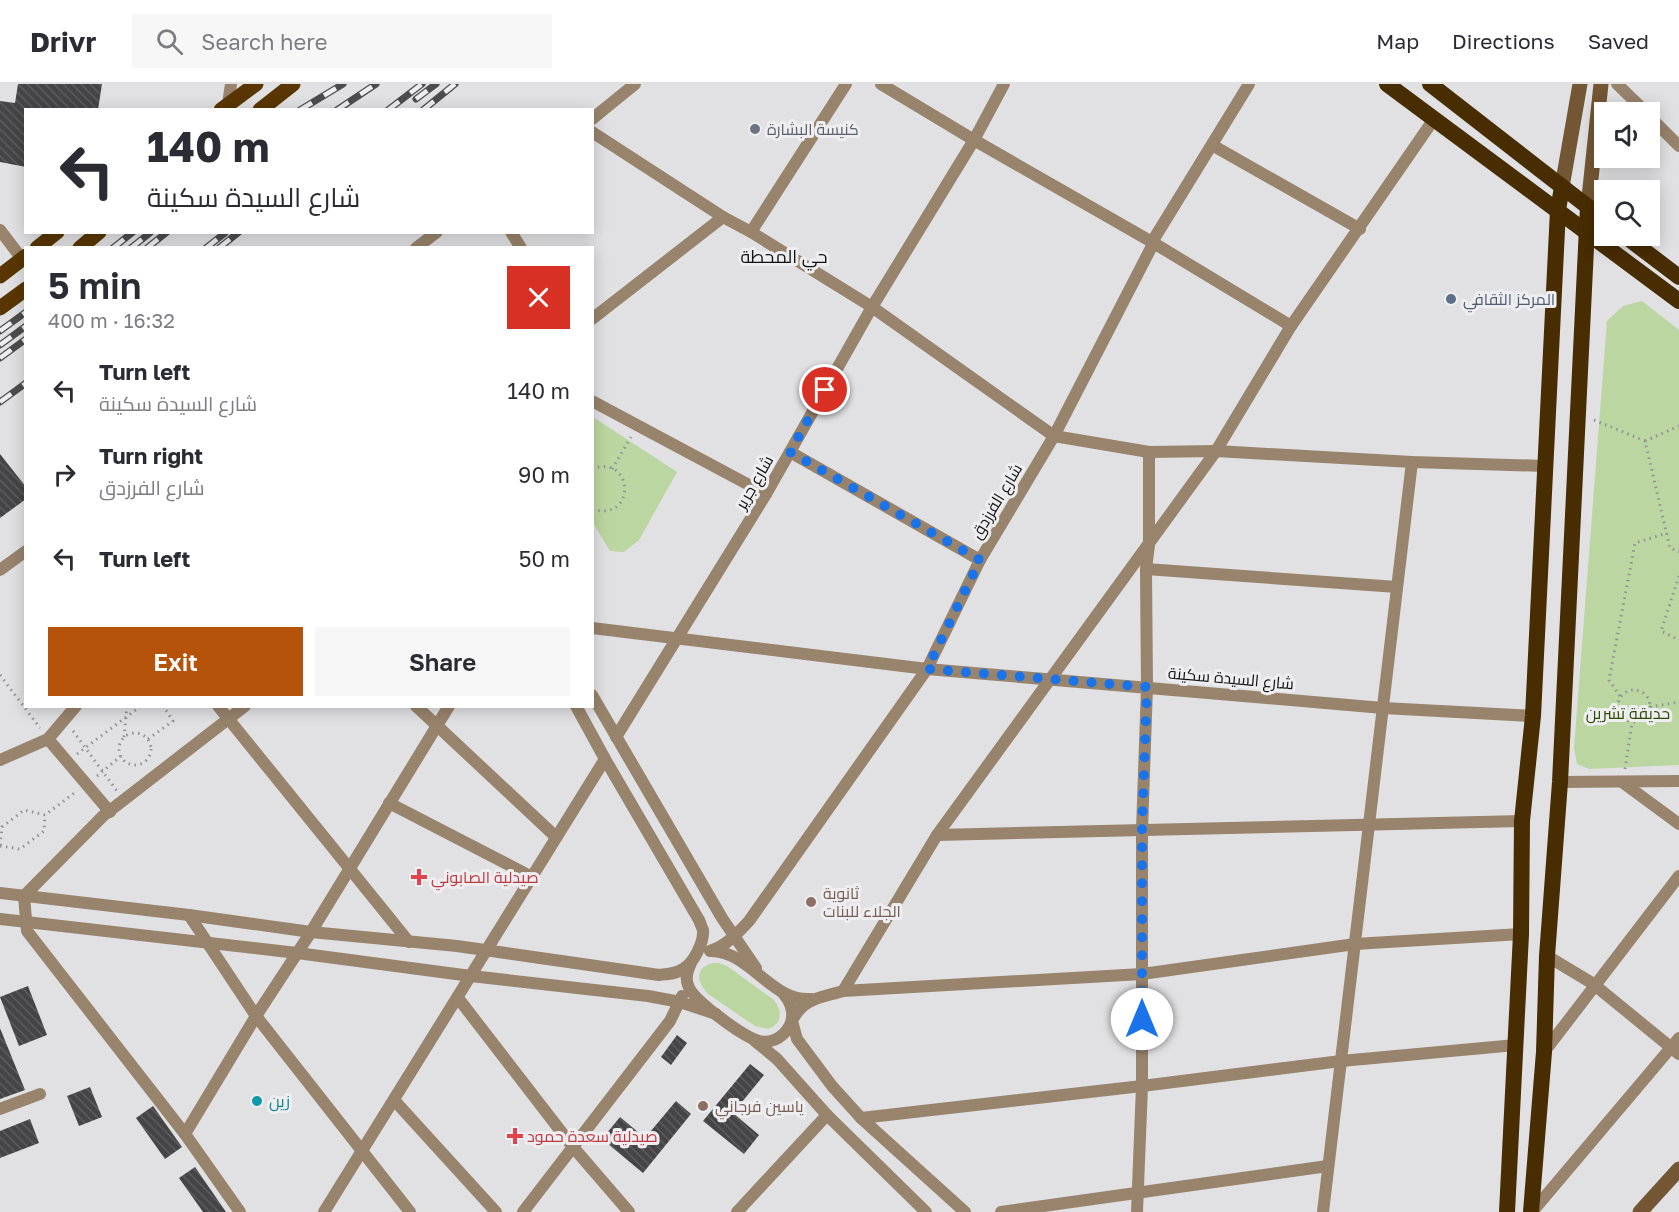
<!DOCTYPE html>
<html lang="en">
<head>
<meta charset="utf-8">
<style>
  :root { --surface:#fff; --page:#f7f7f7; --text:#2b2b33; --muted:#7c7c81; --line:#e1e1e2; --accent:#b45309 }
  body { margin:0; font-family:"Golos Text",Cairo,sans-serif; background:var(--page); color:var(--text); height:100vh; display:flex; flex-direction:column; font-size:22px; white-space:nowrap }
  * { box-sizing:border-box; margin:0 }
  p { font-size:20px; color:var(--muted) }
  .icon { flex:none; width:33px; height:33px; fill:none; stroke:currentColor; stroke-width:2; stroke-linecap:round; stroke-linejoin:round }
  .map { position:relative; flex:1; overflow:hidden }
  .drawer { position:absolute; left:24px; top:162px; width:570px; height:462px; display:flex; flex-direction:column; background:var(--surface); border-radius:0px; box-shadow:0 3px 15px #0003 }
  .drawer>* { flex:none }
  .guide { position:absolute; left:24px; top:24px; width:570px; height:126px; border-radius:0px; box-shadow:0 3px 15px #0003; background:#fff; color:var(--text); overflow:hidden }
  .tools { position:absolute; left:1594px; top:18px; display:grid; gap:12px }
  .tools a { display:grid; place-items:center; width:66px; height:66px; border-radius:0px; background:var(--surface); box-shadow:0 3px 15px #0003; font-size:30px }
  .pin { position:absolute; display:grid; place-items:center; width:51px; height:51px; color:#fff; margin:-26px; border:3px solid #fff; border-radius:50%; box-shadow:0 2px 6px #0007 }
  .me { position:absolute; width:66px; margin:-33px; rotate:0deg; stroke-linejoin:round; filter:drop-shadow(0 0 4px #0008) }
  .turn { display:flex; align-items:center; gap:21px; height:126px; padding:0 24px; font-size:27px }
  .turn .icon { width:78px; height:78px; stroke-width:2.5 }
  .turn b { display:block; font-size:42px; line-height:51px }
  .round { display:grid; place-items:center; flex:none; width:63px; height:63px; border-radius:0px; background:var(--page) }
  .summary { display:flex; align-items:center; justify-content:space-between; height:102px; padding:0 24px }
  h1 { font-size:36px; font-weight:600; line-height:45px }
  .primary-button { display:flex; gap:12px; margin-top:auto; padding:12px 24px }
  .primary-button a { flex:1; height:69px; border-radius:0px; background:var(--accent); color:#fff; font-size:24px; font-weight:600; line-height:69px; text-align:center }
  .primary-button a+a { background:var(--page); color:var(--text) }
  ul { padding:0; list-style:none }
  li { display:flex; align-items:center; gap:18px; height:84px; padding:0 24px }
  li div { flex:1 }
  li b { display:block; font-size:22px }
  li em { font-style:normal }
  header { display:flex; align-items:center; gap:36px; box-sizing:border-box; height:84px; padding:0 30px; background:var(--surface); border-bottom:2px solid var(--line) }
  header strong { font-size:28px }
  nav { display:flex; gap:33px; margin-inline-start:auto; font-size:21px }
  .search { width:420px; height:54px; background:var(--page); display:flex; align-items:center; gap:15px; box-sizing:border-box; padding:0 21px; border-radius:0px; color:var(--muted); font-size:22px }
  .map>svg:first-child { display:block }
  .green { fill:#bbd6a1 }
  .building { fill:url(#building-back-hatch) }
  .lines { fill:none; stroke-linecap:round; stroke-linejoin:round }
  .path { stroke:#929295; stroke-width:3; stroke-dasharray:1.5 4.5; stroke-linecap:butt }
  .minor { stroke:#98836c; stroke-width:12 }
  .secondary { stroke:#735633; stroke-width:15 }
  .primary { stroke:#593601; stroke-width:15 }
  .trunk { stroke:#482c02; stroke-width:16 }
  .rail-casing { stroke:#4c4c4e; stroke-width:7 }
  .rail { stroke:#eeeef1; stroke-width:4.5; stroke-dasharray:14; stroke-linecap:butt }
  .route { stroke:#1a73e8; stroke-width:10; stroke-dasharray:0 18 }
  .worship-dot { fill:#6b7280; stroke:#eeeef1; stroke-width:2 }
  .service-dot { fill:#5c6f8a; stroke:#eeeef1; stroke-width:2 }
  .health-dot { fill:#e0444e; stroke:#eeeef1; stroke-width:2 }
  .education-dot { fill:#8d6e63; stroke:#eeeef1; stroke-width:2 }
  .culture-dot { fill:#0f9aa8; stroke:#eeeef1; stroke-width:2 }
  .labels { text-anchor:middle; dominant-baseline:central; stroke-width:6; stroke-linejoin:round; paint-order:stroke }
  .worship-label { font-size:16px; fill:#5b616d; stroke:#eeeef1; text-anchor:start }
  .service-label { font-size:16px; fill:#4e5e75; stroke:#eeeef1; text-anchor:start }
  .street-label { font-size:16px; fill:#121213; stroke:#eeeef1 }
  .park-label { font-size:16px; fill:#2f4b03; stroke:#eeeef1 }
  .health-label { font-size:16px; fill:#be3a42; stroke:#eeeef1; text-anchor:start }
  .education-label { font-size:16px; fill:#785e54; stroke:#eeeef1; text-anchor:start }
  .culture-label { font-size:16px; fill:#0d838f; stroke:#eeeef1; text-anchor:start }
  .neighbourhood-label { font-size:18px; fill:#121213; stroke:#eeeef1 }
</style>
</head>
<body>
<header>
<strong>Drivr</strong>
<div class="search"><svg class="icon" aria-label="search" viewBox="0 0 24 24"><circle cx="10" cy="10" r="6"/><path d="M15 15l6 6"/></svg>Search here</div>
<nav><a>Map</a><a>Directions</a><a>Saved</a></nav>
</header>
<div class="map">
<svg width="1679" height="1128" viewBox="0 0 1679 1128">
  <defs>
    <pattern id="building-back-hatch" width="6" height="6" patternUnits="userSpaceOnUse" patternTransform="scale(1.5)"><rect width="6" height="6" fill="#454547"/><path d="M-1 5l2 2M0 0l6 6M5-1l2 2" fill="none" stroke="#5c5c5e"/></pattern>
  </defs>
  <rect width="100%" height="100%" fill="#e1e1e4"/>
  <!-- green -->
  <g class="green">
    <path d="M1642 217 1679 246V681L1589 685 1577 680 1574 664 1607 237 1623 222Z"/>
    <path d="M593 333 677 388 639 456 624 468 610 467 593 439Z"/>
    <path d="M712 879H719L727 882 774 916C783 928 782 940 768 945L755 942 708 910C697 898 694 885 712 879Z"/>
  </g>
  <!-- building -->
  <g class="building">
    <path d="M18 0H102L98 26H26V83L0 78V17L15 19Z"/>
    <path d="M0 370 26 403V415L0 434Z"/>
    <path d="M28 902 47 951 19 962 0 913Z"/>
    <path d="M0 944 25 1006 0 1015Z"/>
    <path d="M677 951 687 959 671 981 661 973Z"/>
    <path d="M750 980 764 991 733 1029 759 1051 744 1070 703 1037Z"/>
    <path d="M90 1003 102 1033 79 1042 67 1012Z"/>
    <path d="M676 1017 691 1030 643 1089 602 1055 620 1033 645 1054Z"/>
    <path d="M153 1022 182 1063 165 1075 136 1034Z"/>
    <path d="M30 1035 39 1059 0 1074V1047Z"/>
    <path d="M195 1083 226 1128H203L179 1094Z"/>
  </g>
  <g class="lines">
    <!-- path -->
    <g class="path">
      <path d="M1594 336 1645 357 1670 464 1679 468"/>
      <path d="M1645 357 1679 342"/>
      <path d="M592 385C634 369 637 439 592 425"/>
      <path d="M612 385 631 353"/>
      <path d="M1679 492 1661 547 1679 556"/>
      <path d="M0 591 40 644"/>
      <circle cx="1634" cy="622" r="16"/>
      <path d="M1620 612 1609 596 1635 459 1667 449"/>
      <path d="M1650 623 1679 618"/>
      <path d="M73 647 117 707"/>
      <circle cx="135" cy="665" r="16"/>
      <path d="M124 653 127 622"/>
      <path d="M148 655 173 637 163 622"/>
      <path d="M77 670 141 622"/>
      <path d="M1625 685 1632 639"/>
      <path d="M97 692 121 672"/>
      <path d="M0 761 2 743 24 726 45 731 77 707"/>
      <path d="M0 762 20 765 44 747 45 731"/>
    </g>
    <!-- minor -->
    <g class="minor">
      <path d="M881 0 974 56 1152 158 1291 242"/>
      <path d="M1617 0 1646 28"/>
      <path d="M228 20 231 0"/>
      <path d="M1650 33 1679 62"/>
      <path d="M592 35 635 0"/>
      <path d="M592 48 723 133 751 148 872 223 1054 352 1149 368 1216 367 1412 378 1545 382"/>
      <path d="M1212 61 1360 145"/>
      <path d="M0 146 22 175"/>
      <path d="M511 148 521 164"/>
      <path d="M751 148 846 0"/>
      <path d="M416 164 437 148"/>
      <path d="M592 235 723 133"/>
      <path d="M592 317 766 410"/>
      <path d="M790 368 980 476"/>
      <path d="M1146 485 1397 503"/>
      <path d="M0 486 26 467"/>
      <path d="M592 544 927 585 1383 624 1533 632"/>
      <path d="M592 611 722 834 756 884"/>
      <path d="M218 622 409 858"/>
      <path d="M245 622 103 732 24 812 27 847 185 1050 256 932 311 848 449 622"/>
      <path d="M416 622 556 753"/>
      <path d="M616 653 766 410 872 223 974 56 1004 0"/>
      <path d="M48 655 110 728"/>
      <path d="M0 676 48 655 76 622"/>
      <path d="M1560 698 1679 697"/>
      <path d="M1622 698 1679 740"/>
      <path d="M389 719 532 793"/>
      <path d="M937 751 1522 737"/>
      <path d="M0 809 189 831 311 848 457 862 659 891C668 890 676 890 683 885 694 879 704 858 703 846 702 844 700 838 699 836L605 675 576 622"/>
      <path d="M189 831 256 932 410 1128"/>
      <path d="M0 835 297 869 471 892 648 912 680 918 716 930"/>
      <path d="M710 867C727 861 737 850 749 837L927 585 980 476 1054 352 1152 162V158L1249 0"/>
      <path d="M711 867C750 867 771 918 811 915"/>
      <path d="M1547 872 1592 899 1679 970"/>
      <path d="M691 879C688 886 685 893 688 901 692 916 744 953 759 957 777 961 794 945 792 928 791 919 787 914 782 908"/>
      <path d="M843 907 937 751 1216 367 1291 242 1434 35"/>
      <path d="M458 914 573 1063 629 1128"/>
      <path d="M755 957 777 975 827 1031 926 1128"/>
      <path d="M1544 968 1679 792"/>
      <path d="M394 1016 496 1128"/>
      <path d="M0 1025 40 1010"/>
      <path d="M861 1034 1142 1002 1341 977 1516 961"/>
      <path d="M185 1050 240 1128"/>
      <path d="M324 1128 605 675"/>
      <path d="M523 1128 670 937 682 912"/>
      <path d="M737 1128 827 1031"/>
      <path d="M965 1128 861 1034 832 1002 797 955 792 937C803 914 820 914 843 907L1142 890 1355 860 1521 850"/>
      <path d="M1001 1128 1328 1082"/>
      <path d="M1137 1128 1142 1002V746L1147 603 1146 485 1149 461V368"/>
      <path d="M1323 1128 1412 378"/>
      <path d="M1532 1128 1679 954"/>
    </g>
    <!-- secondary -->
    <g class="secondary">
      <path d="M1562 103 1580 0"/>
      <path d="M1588 123 1601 0"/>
      <path d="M1640 1128 1679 1085"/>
    </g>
    <!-- primary -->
    <g class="primary">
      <path d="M221 26 256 0"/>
      <path d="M260 26 293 0"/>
      <path d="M37 164 57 148"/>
      <path d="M80 164 99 148"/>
      <path d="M0 192 26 172"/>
      <path d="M0 224 26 205"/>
    </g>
    <!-- trunk -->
    <g class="trunk">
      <path d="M1387 0 1679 217"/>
      <path d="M1430 0 1605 136"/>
      <path d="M1625 152 1679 193"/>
      <path d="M1507 1128 1521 850 1522 737 1533 632 1558 126 1562 103"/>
      <path d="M1531 1128 1544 968 1547 872 1560 698 1588 123"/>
    </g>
    <defs>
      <g id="rail">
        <path d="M416 15 436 0"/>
        <path d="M300 26 343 0"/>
        <path d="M337 26 376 0"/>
        <path d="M388 26 422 0"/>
        <path d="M423 26 455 0"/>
        <path d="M113 164 133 148"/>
        <path d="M131 164 151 148"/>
        <path d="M147 164 167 148"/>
        <path d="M206 164 225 149"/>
        <path d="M219 164 239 148"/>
        <path d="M0 247 26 228"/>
        <path d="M0 261 26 242"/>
        <path d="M0 274 26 255"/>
        <path d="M0 318 26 299"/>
      </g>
    </defs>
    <!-- rail casing -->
    <use href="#rail" class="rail-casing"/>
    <!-- rail -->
    <use href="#rail" class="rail"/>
  </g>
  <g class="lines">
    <!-- route -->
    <path class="route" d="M825 306 790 368 980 476 927 585 1147 603 1142 746V935"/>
  </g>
  <!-- markers -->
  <circle class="worship-dot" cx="755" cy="45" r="6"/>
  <circle class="service-dot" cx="1451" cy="215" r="6"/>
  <g class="health-dot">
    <path d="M416 784h6v6h6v6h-6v6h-6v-6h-6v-6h6z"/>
    <path d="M512 1043h6v6h6v6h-6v6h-6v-6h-6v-6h6z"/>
  </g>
  <g class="education-dot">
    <circle cx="811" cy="818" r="6"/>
    <circle cx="703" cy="1022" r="6"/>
  </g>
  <circle class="culture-dot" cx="257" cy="1017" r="6"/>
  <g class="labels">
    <!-- worship labels -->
    <g class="worship-label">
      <text x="767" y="45">كنيسة البشارة</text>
    </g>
    <!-- service labels -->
    <g class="service-label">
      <text x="1463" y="215">المركز الثقافي</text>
    </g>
    <!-- street labels -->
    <g class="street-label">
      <text transform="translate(754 398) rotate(-60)">شارع جرير</text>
      <text transform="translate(996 417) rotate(-59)">شارع الفرزدق</text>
      <text transform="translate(1231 594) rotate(5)">شارع السيدة سكينة</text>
    </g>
    <!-- park labels -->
    <g class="park-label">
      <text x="1628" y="629">حديقة تشرين</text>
    </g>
    <!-- health labels -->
    <g class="health-label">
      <text x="431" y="793">صيدلية الصابوني</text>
      <text x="527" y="1052">صيدلية سعدة حمود</text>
    </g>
    <!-- education labels -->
    <g class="education-label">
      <text x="823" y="809">ثانوية<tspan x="823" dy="18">الجلاء للبنات</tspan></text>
      <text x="715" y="1022">ياسين فرجاني</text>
    </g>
    <!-- culture labels -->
    <g class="culture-label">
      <text x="269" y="1017">زين</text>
    </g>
    <!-- neighbourhood labels -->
    <g class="neighbourhood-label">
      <text x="784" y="172">حي المحطة</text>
    </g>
  </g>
</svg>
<div class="tools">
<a><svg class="icon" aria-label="sound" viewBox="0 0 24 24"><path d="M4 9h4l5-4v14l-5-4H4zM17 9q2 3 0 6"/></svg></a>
<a><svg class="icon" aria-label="search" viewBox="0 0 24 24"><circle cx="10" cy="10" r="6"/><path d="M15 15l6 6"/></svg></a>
</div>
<div class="pin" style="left:825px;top:306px;background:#d93025"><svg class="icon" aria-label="arrive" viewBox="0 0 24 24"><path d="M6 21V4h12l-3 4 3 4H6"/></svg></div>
<svg class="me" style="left:1142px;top:935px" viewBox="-20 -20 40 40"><circle r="19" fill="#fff"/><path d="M0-13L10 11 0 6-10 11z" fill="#1a73e8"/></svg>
<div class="guide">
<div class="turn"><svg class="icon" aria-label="left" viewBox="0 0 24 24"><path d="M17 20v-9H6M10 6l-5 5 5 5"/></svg><div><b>140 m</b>شارع السيدة سكينة</div></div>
</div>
<section class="drawer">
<div class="summary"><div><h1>5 min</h1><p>400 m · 16:32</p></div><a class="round" style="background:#d93025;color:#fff"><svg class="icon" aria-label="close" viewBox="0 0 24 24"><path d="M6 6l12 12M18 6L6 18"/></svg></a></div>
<ul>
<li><svg class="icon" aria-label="left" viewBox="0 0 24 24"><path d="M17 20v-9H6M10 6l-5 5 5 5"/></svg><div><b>Turn left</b><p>شارع السيدة سكينة</p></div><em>140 m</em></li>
<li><svg class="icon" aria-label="right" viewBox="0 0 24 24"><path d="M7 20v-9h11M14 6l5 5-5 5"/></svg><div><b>Turn right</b><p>شارع الفرزدق</p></div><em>90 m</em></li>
<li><svg class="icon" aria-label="left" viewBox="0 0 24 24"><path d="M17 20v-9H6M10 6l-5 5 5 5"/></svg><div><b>Turn left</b></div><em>50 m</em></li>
</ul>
<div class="primary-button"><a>Exit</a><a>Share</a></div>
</section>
</div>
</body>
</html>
